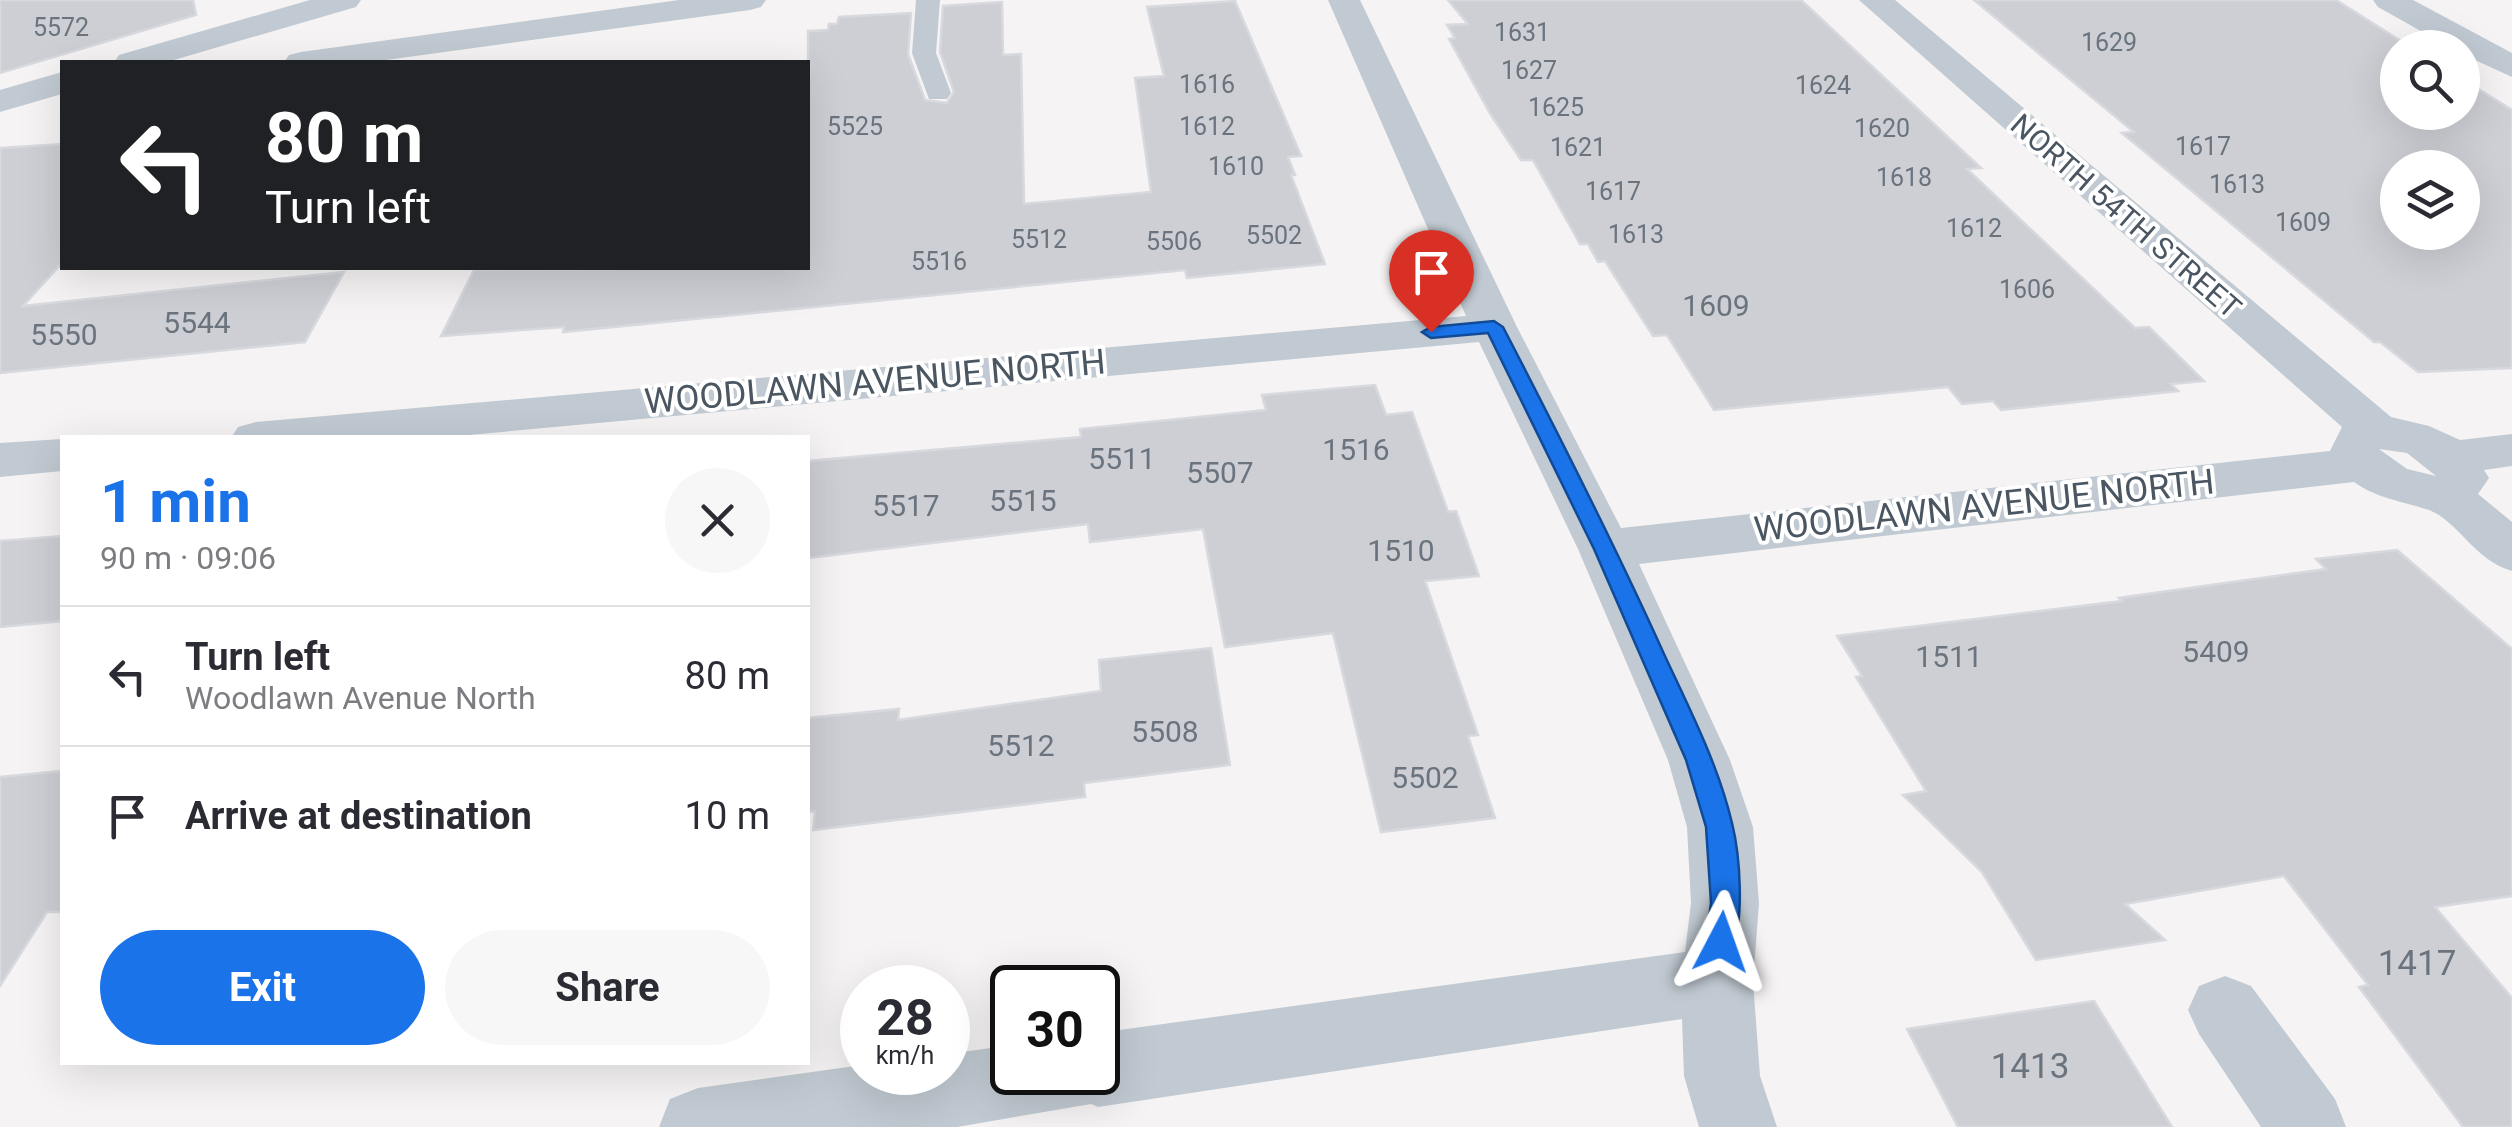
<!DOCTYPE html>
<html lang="en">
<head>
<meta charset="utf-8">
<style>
  :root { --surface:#fff; --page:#f7f7f7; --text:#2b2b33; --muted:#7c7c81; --line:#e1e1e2; --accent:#1a73e8 }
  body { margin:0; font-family:Roboto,sans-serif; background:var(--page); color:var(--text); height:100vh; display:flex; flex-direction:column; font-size:38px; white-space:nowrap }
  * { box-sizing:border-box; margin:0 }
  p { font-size:32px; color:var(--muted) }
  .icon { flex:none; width:55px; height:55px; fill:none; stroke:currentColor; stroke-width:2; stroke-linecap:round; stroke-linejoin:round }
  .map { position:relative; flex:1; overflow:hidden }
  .drawer { position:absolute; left:60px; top:435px; width:750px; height:630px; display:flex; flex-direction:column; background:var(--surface); border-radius:0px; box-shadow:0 10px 40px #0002 }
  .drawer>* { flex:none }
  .banner { position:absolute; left:60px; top:60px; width:750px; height:210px; border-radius:0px; box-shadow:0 10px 40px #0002; background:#202124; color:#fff; overflow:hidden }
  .fabs { position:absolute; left:2380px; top:30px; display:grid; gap:20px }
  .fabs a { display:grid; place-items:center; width:100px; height:100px; border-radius:50%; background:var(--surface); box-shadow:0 10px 40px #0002; font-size:50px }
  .speed { position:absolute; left:840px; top:965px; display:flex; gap:20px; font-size:50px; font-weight:700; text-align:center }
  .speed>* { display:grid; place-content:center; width:130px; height:130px; border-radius:50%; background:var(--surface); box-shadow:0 10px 40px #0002; line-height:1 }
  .speed small { font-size:25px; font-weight:400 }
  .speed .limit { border:5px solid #111; border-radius:15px; background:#fff; color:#111 }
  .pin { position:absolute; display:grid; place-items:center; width:85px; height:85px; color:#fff; margin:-102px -42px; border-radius:50% 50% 50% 0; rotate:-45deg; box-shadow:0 0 10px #0007 }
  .pin .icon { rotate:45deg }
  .me { position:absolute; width:110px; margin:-55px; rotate:4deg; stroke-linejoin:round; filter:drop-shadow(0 0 8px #0008) }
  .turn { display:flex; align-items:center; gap:35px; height:210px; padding:0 40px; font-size:45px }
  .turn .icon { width:130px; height:130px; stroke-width:2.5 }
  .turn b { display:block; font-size:70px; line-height:85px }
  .round { display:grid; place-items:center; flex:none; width:105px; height:105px; border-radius:52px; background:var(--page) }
  .overview { display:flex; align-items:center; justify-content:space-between; height:170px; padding:0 40px }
  h1 { font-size:60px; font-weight:700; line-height:75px; color:var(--accent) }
  .primary-button { display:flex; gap:20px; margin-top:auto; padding:20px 40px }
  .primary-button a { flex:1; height:115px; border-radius:60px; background:var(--accent); color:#fff; font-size:40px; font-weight:700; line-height:115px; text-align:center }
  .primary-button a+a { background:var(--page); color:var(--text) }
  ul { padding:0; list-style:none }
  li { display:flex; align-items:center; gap:30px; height:140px; padding:0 40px; border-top:2px solid var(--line) }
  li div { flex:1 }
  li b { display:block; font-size:38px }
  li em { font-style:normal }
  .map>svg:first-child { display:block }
  .building { fill:#cdcfd5; stroke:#d7d9de; stroke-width:2.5; fill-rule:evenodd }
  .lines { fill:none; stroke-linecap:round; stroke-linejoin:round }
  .lane { fill:#c1cad2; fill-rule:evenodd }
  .street { fill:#c1cad2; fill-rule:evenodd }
  .route { fill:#1a73e8; stroke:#114b97; stroke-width:2.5 }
  .labels { text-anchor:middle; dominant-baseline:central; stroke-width:8; stroke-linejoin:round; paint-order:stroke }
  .far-number-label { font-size:25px; fill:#6b747e }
  .far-street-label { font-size:30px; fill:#4a5661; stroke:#fff }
  .number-label { font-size:30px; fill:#6b747e }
  .street-label { font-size:35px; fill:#4a5661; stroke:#fff }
  .near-number-label { font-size:35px; fill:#6b747e }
</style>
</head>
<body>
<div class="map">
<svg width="2512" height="1127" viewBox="0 0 2512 1127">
  <rect width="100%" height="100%" fill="#f5f3f3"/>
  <!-- building -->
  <g class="building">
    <path d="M0 0H193L196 15 0 73Z"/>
    <path d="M1448 0H1801L1981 168 1967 169 2135 328 2149 327 2204 381 2171 384 2178 391 2001 410 1993 401 1962 404 1948 387 1714 410 1667 335 1653 336 1605 261 1598 262 1588 244H1580L1533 160H1521L1491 115 1449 39 1455 38 1447 25 1468 24Z"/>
    <path d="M1974 0H2336L2412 48H2398V112H2462V79L2512 110V368L2418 372 2380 342H2374L2122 133 2134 132ZM2398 168H2462V232H2398Z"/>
    <path d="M1235 1 1301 156 1288 157 1295 175H1291L1325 264 1187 278 1185 270 563 332 564 327 441 336 474 270 808 268V31L828 30 829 24H837L839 17 911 13 908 54 925 100 947 103 954 92 940 52 943 6 1002 2 1003 55 1021 54 1024 204 1151 192 1135 78 1164 76 1147 7Z"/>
    <path d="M62 144V263L23 306 344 272 305 342 0 373V148Z"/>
    <path d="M1375 385 1386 415 1412 412 1448 512 1456 511 1479 576 1425 581 1478 735 1468 736 1495 818 1381 832 1333 633 1225 647 1203 529 1090 542 1088 524 808 558V461L1081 437 1080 429 1266 410 1262 395Z"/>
    <path d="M62 536V621L0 627V541Z"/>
    <path d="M2397 550 2512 649V896L2435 907 2512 998V1127H2463L2359 987 2368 985 2284 876 2125 904 2165 940 2036 960 1982 872 1903 795 1926 791 1856 677 1862 676 1837 636 2122 601 2119 598 2326 569 2316 559Z"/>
    <path d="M1211 648 1230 765 1084 783 1085 797 813 830 815 811 808 812V718L899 709 898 720 1101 691 1099 660Z"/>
    <path d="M62 771V912H47L0 986V777Z"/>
    <path d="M2094 1001 2172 1127H1958L1907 1029Z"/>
  </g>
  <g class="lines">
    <!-- lane -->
    <path class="lane" d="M916 0H940L936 53 951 93 947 99H929L912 53Z"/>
    <!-- street -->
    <g class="street">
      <path d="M310 0H361L356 7 167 62H114L119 55Z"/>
      <path d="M679 0H766L761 7 750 10 372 62H284L289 55 301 52Z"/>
      <path d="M1328 0H1360L1517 327 1621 528 2330 451 2342 427 1859 0H1895L2391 417 2429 426 2460 440 2512 434V466L2484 470 2489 478 2478 494 2512 522V571C2474 560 2458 521 2429 510 2402 501 2378 499 2354 482L1639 564 1730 760 1753 827 1759 903 1753 981 1760 1076 1777 1127H1699L1684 1076 1682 1019 1098 1107 1091 1104 957 1127H659L670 1099 698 1088 862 1065V1072H948V1054L1012 1045V1072H1098V1033L1685 952 1691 903 1687 827 1668 760 1578 549 1479 342 436 438H231L238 427 256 422 1466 316ZM2379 449 2407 453 2436 476 2407 469Z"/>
      <path d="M2373 0H2413L2512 53V77L2462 54V48H2451L2378 7Z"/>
      <path d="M62 72V94L0 112V90Z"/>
      <path d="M62 439V471L0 477V443Z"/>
      <path d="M2225 976 2251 986 2335 1099 2346 1127H2261L2199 1034 2188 1010 2199 986Z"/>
    </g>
  </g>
  <!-- route -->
  <path class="route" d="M1494 321 1503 327C1559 435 1614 543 1664 654 1690 710 1718 764 1732 823 1740 855 1745 921 1731 951L1721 955 1711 951 1706 942 1711 903 1706 827 1686 760 1594 549 1488 333 1431 338 1422 332 1431 327Z"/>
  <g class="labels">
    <!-- far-number labels -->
    <g class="far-number-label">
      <text x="61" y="27">5572</text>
      <text x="1522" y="32">1631</text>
      <text x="2109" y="42">1629</text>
      <text x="1529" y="70">1627</text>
      <text x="1207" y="84">1616</text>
      <text x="1823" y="85">1624</text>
      <text x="1556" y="107">1625</text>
      <text x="855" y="126">5525</text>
      <text x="1207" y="126">1612</text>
      <text x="1882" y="128">1620</text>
      <text x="2203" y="146">1617</text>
      <text x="1578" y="147">1621</text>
      <text x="1236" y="166">1610</text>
      <text x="1904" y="177">1618</text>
      <text x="2237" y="184">1613</text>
      <text x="1613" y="191">1617</text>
      <text x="2303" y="222">1609</text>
      <text x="1974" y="228">1612</text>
      <text x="1636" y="234">1613</text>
      <text x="1274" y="235">5502</text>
      <text x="1039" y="239">5512</text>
      <text x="1174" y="241">5506</text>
      <text x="939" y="261">5516</text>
      <text x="2027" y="289">1606</text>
    </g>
    <!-- far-street labels -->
    <g class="far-street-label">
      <text transform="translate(2126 216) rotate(41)">NORTH 54TH STREET</text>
    </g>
    <!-- number labels -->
    <g class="number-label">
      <text x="1716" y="305">1609</text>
      <text x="197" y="322">5544</text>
      <text x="64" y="334">5550</text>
      <text x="1356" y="449">1516</text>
      <text x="1122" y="458">5511</text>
      <text x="1220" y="472">5507</text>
      <text x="1023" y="500">5515</text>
      <text x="906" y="505">5517</text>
      <text x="1401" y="550">1510</text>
      <text x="2216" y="651">5409</text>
      <text x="1949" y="656">1511</text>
      <text x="1165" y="731">5508</text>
      <text x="1021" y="745">5512</text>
      <text x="1425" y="777">5502</text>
    </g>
    <!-- street labels -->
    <g class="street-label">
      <text transform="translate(875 382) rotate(-5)">WOODLAWN AVENUE NORTH</text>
      <text transform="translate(1984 506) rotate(-6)">WOODLAWN AVENUE NORTH</text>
    </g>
    <!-- near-number labels -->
    <g class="near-number-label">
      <text x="2417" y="963">1417</text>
      <text x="2030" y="1066">1413</text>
    </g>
  </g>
</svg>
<div class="fabs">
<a><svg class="icon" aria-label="search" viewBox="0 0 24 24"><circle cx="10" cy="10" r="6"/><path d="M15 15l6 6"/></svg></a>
<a><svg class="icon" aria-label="layers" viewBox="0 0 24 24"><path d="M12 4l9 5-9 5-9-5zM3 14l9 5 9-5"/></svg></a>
</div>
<div class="speed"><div>28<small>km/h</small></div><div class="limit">30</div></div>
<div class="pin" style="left:1431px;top:332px;background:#d93025"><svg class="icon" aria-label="arrive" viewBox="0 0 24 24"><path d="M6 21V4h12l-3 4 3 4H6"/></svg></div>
<svg class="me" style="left:1721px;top:942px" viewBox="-20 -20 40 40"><path d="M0-17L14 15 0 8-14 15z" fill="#1a73e8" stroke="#fff" stroke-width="4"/></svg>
<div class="banner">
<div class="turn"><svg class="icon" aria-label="left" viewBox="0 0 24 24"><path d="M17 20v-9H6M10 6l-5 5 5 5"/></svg><div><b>80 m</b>Turn left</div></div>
</div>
<section class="drawer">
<div class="overview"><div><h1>1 min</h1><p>90 m · 09:06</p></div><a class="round"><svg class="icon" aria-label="close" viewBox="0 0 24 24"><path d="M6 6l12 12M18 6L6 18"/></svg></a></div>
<ul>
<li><svg class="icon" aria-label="left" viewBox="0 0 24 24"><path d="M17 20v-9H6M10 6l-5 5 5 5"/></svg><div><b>Turn left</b><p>Woodlawn Avenue North</p></div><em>80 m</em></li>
<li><svg class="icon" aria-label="arrive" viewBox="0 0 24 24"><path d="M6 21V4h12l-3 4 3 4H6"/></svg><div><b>Arrive at destination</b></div><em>10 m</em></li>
</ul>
<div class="primary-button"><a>Exit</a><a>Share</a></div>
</section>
</div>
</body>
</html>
